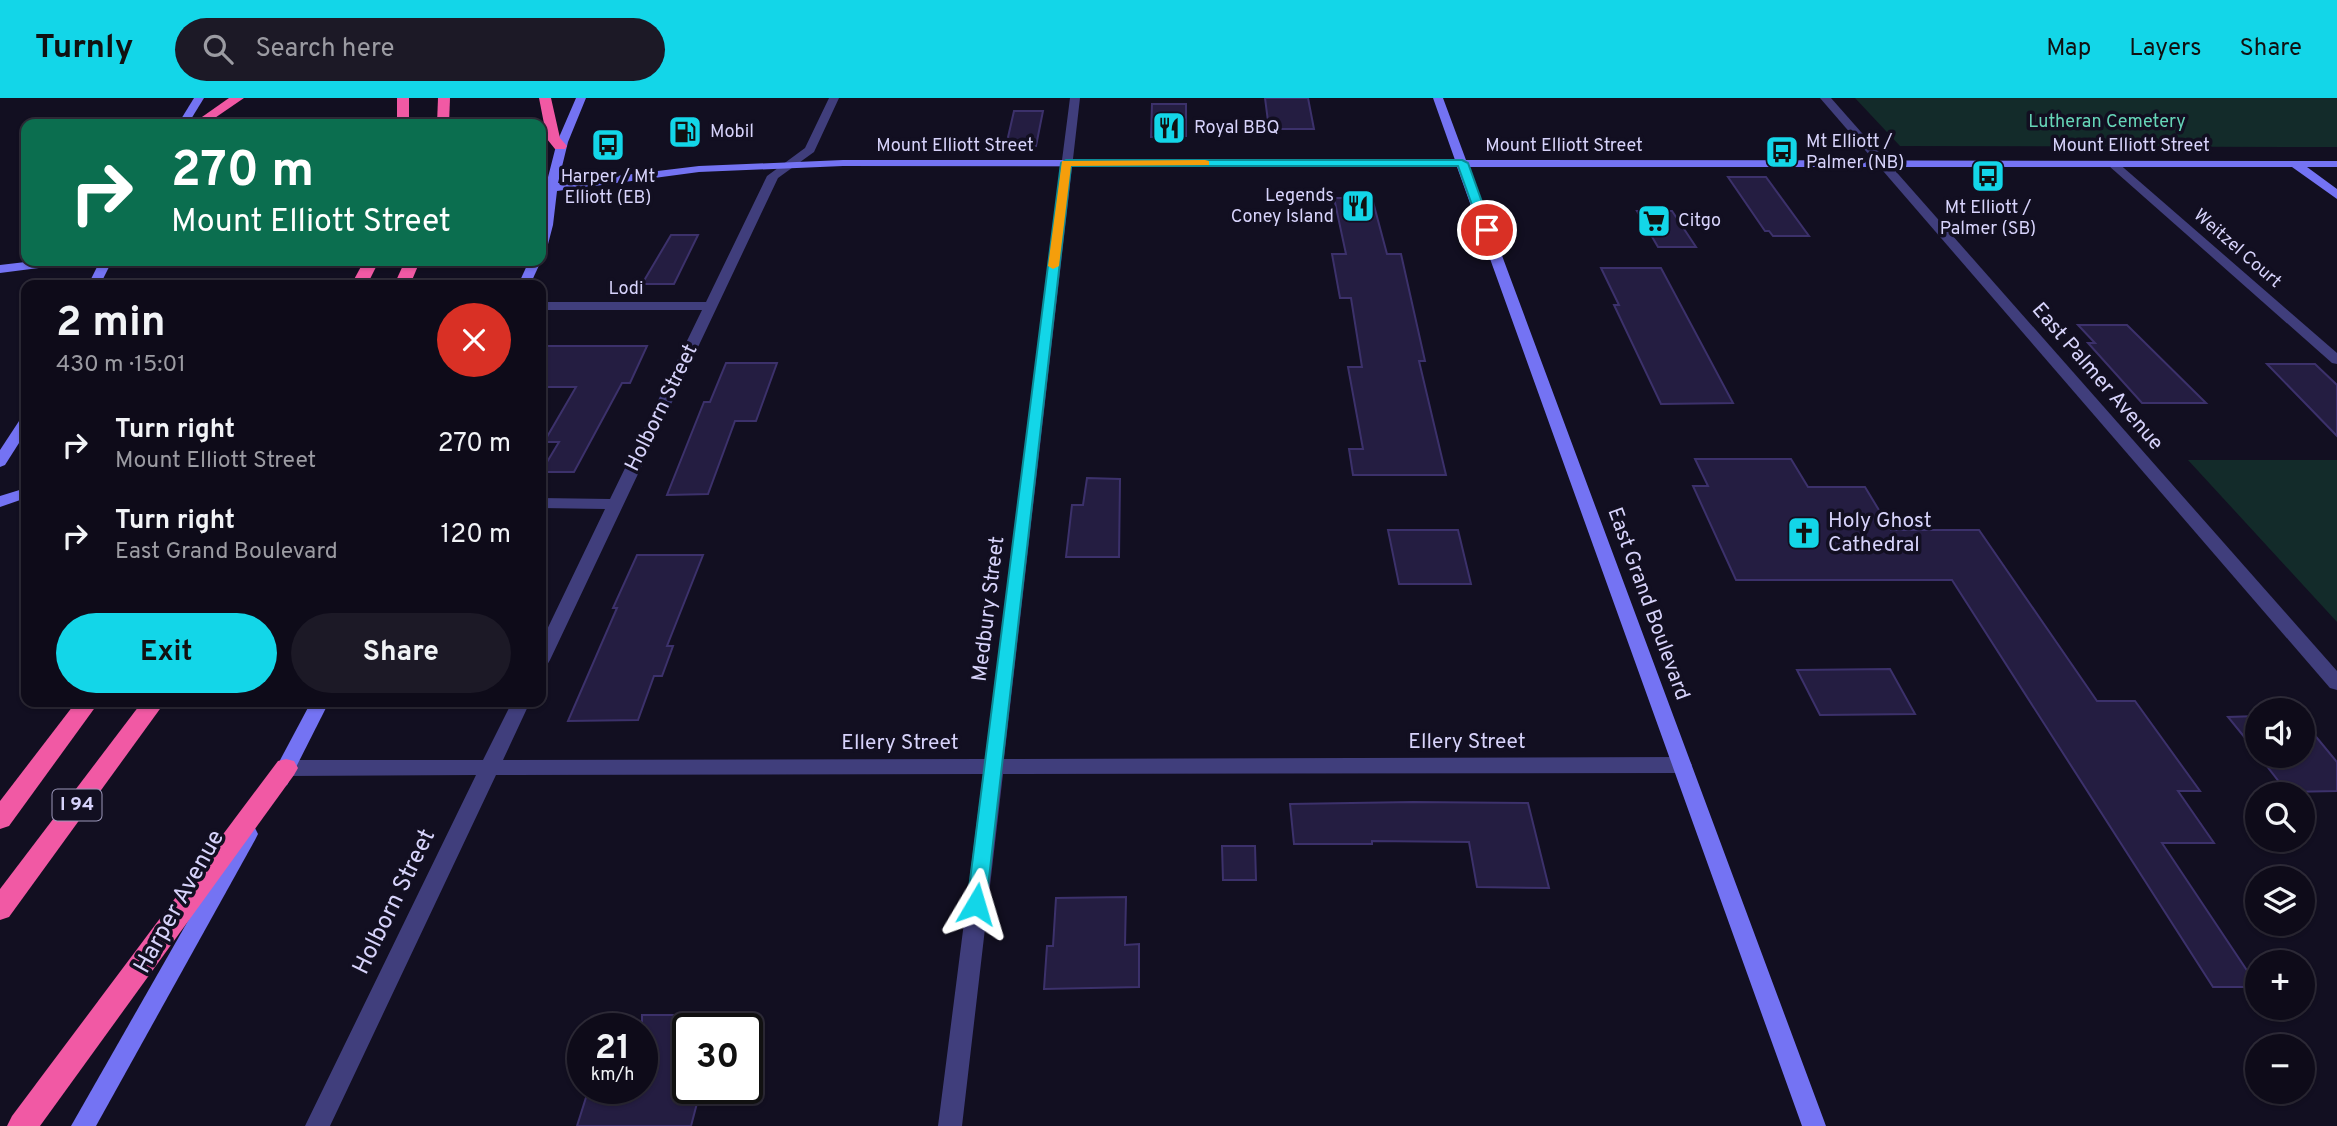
<!DOCTYPE html>
<html lang="en">
<head>
<meta charset="utf-8">
<style>
  :root { --surface:#0e0b19; --page:#1c1926; --text:#f1f3f6; --muted:#9b9ba2; --line:#2e2b38; --accent:#13d6e8 }
  body { margin:0; font-family:Overpass,sans-serif; background:var(--page); color:var(--text); height:100vh; display:flex; flex-direction:column; font-size:26px; white-space:nowrap }
  * { box-sizing:border-box; margin:0 }
  p { font-size:23px; color:var(--muted) }
  .icon { flex:none; width:38px; height:38px; fill:none; stroke:currentColor; stroke-width:2; stroke-linecap:round; stroke-linejoin:round }
  .map { position:relative; flex:1; overflow:hidden }
  .sheet { position:absolute; left:21px; top:182px; width:525px; height:427px; display:flex; flex-direction:column; background:var(--surface); border-radius:14px; box-shadow:0 2px 5px #0004,0 0 0 2px var(--line) }
  .sheet>* { flex:none }
  .top-card { position:absolute; left:21px; top:21px; width:525px; height:147px; border-radius:14px; box-shadow:0 2px 5px #0004,0 0 0 2px var(--line); background:#0b6e4f; color:#fff; overflow:hidden }
  .buttons { position:absolute; left:2245px; top:600px; display:grid; gap:14px }
  .buttons a { display:grid; place-items:center; width:70px; height:70px; border-radius:50%; background:var(--surface); box-shadow:0 2px 5px #0004,0 0 0 2px var(--line); font-size:35px }
  .speed { position:absolute; left:567px; top:915px; display:flex; gap:14px; font-size:35px; font-weight:700; text-align:center }
  .speed>* { display:grid; place-content:center; width:91px; height:91px; border-radius:50%; background:var(--surface); box-shadow:0 2px 5px #0004,0 0 0 2px var(--line); line-height:1 }
  .speed small { font-size:18px; font-weight:400 }
  .speed .limit { border:4px solid #111; border-radius:10px; background:#fff; color:#111 }
  .pin { position:absolute; display:grid; place-items:center; width:60px; height:60px; color:#fff; margin:-30px; border:4px solid #fff; border-radius:50%; box-shadow:0 2px 7px #0007 }
  .me { position:absolute; width:77px; margin:-38px; rotate:7deg; stroke-linejoin:round; filter:drop-shadow(0 0 5px #0008) }
  .turn { display:flex; align-items:center; gap:24px; height:147px; padding:0 35px; font-size:32px }
  .turn .icon { width:91px; height:91px; stroke-width:2.5 }
  .turn b { display:block; font-size:49px; line-height:60px }
  .round { display:grid; place-items:center; flex:none; width:74px; height:74px; border-radius:37px; background:var(--page) }
  .headline { display:flex; align-items:center; justify-content:space-between; height:119px; padding:0 35px }
  h1 { font-size:42px; font-weight:700; line-height:52px }
  .cta { display:flex; gap:14px; margin-top:auto; padding:14px 35px }
  .cta a { flex:1; height:80px; border-radius:42px; background:var(--accent); color:#111; font-size:28px; font-weight:700; line-height:80px; text-align:center }
  .cta a+a { background:var(--page); color:var(--text) }
  ul { padding:0; list-style:none }
  li { display:flex; align-items:center; gap:21px; height:91px; padding:0 35px }
  li div { flex:1 }
  li b { display:block; font-size:26px }
  li em { font-style:normal }
  header { display:flex; align-items:center; gap:42px; box-sizing:border-box; height:98px; padding:0 35px; background:var(--accent); color:#111 }
  header strong { font-size:33px }
  nav { display:flex; gap:38px; margin-inline-start:auto; font-size:24px }
  .search { width:490px; height:63px; background:var(--page); display:flex; align-items:center; gap:18px; box-sizing:border-box; padding:0 24px; border-radius:38px; color:var(--muted); font-size:26px }
  .map>svg:first-child { display:block }
  .green { fill:#132b2a }
  .building { fill:#241d41; stroke:#3c316b; stroke-width:2 }
  .lines { fill:none; stroke-linecap:round; stroke-linejoin:round }
  .street { fill:#403e7c; fill-rule:evenodd }
  .secondary { fill:#7473f3; fill-rule:evenodd }
  .highway { fill:#f159a4; fill-rule:evenodd }
  .route { fill:#13d6e8; stroke:#0c8b97; stroke-width:2 }
  .slow { fill:#f59e0b }
  .labels { text-anchor:middle; dominant-baseline:central; stroke-width:7; stroke-linejoin:round; paint-order:stroke }
  .far-park-label { font-size:18px; fill:#66d5b8; stroke:#120f21 }
  .far-poi-label { font-size:18px; fill:#d7d3fb; stroke:#120f21; text-anchor:start }
  .far-street-label { font-size:18px; fill:#d7d3fb; stroke:#120f21 }
  .shield { fill:#120f21; stroke:#9c98ba; stroke-width:2 }
  .shield-label { font-size:19px; font-weight:bold; fill:#d7d3fb }
  .street-label { font-size:21px; fill:#d7d3fb; stroke:#120f21 }
  .poi-label { font-size:21px; fill:#d7d3fb; stroke:#120f21; text-anchor:start }
  .near-street-label { font-size:24px; fill:#d7d3fb; stroke:#120f21 }
</style>
</head>
<body>
<header>
<strong>Turnly</strong>
<div class="search"><svg class="icon" aria-label="search" viewBox="0 0 24 24"><circle cx="10" cy="10" r="6"/><path d="M15 15l6 6"/></svg>Search here</div>
<nav><a>Map</a><a>Layers</a><a>Share</a></nav>
</header>
<div class="map">
<svg width="2337" height="1028" viewBox="0 0 2337 1028">
  <rect width="100%" height="100%" fill="#120f21"/>
  <!-- green -->
  <g class="green">
    <path d="M1855 0H2337V49L1900 48Z"/>
    <path d="M2188 362H2337V524Z"/>
  </g>
  <!-- building -->
  <g class="building">
    <path d="M1265 0H1308L1314 31H1269Z"/>
    <path d="M1152 6H1186V38L1151 39Z"/>
    <path d="M1014 13H1043L1036 48H1006Z"/>
    <path d="M1728 79H1766L1809 138H1773L1769 133H1765Z"/>
    <path d="M1334 100H1372L1387 156H1401L1425 263H1419L1446 377H1353L1349 351H1363L1348 269H1362L1351 200H1340L1332 156H1346Z"/>
    <path d="M1637 113H1672L1696 149H1658Z"/>
    <path d="M671 137H698L674 186H642Z"/>
    <path d="M1601 170H1661L1733 305 1661 306 1614 207H1619Z"/>
    <path d="M2078 227H2127L2206 305H2142L2088 245H2095Z"/>
    <path d="M541 248H647L630 285H622L574 374H541L559 344H544L576 289H541Z"/>
    <path d="M726 265H777L756 323H735L708 396 667 397 704 304H710Z"/>
    <path d="M2267 266H2315L2337 287V338Z"/>
    <path d="M1695 361H1791L1808 389H1865L1891 432H1979L2097 603H2135L2200 693H2178L2214 745H2162L2258 889H2213L1952 482H1736L1693 388H1708Z"/>
    <path d="M1087 380 1120 381 1119 459H1066L1072 407H1083Z"/>
    <path d="M1388 432H1458L1471 486H1399Z"/>
    <path d="M637 457H703L667 548H673L662 578H654L638 622 568 623 617 510H613Z"/>
    <path d="M1890 571 1915 616 1820 617 1797 572Z"/>
    <path d="M2258 618V656L2228 619Z"/>
    <path d="M2303 623 2337 664V693L2287 694 2259 658H2303Z"/>
    <path d="M1413 704 1528 705 1549 790 1477 789 1469 744 1372 743V746H1294L1290 706Z"/>
    <path d="M1222 748H1255L1256 782H1223Z"/>
    <path d="M1126 799 1125 847 1139 846V889L1044 891 1047 848H1053L1056 800Z"/>
    <path d="M642 917H688V990H701L691 1028H577L589 990H642Z"/>
  </g>
  <g class="lines">
    <!-- street -->
    <g class="street">
      <path d="M829 0H839L814 54 778 80 550 562 547 567 541 569V544L605 411 541 410V400L610 401 702 212H541V204H706L767 78 805 50Z"/>
      <path d="M1070 0H1080L1004 661 1682 659 1689 662 1692 667 1689 672 1682 675 1003 676 962 1028H938L983 676 496 677 330 1028H305L476 677 286 678 279 676 276 670 279 664 286 662H483L512 604H530L503 662 985 661Z"/>
      <path d="M1820 0H1831L2337 573V592L2330 590Z"/>
      <path d="M2109 64H2117L2337 255V266L2332 265 2109 68Z"/>
    </g>
    <!-- secondary -->
    <g class="secondary">
      <path d="M194 0H204L188 26H178Z"/>
      <path d="M576 0H586L568 44 558 85 699 68 843 62H1455L1433 0H1443L1466 62 2337 63V69H2307L2337 91V101L2292 69H1469L1826 1028H1802L1457 69 843 68 699 74 557 93 553 127 547 150 541 154 545 94H541V88L546 87 557 44Z"/>
      <path d="M541 162V163L530 187H518L529 163Z"/>
      <path d="M34 163H68L62 167 0 175V167Z"/>
      <path d="M100 163H112L100 187H88Z"/>
      <path d="M26 319V334L5 367 0 369V352L21 320Z"/>
      <path d="M26 390V400L0 409V398Z"/>
      <path d="M311 604H329L287 687 280 689 273 687 270 681Z"/>
      <path d="M248 727 255 730 258 736 255 742 96 1028H71L241 730Z"/>
    </g>
    <!-- highway -->
    <g class="highway">
      <path d="M229 0H244L206 26H192Z"/>
      <rect x="397" y="0" width="12" height="26"/>
      <path d="M438 0H450L449 26H437Z"/>
      <path d="M539 0H551L560 40 567 48 565 51H555L547 41Z"/>
      <path d="M364 163H379L367 187H351Z"/>
      <path d="M405 163H420L410 187H394Z"/>
      <path d="M76 604H99L9 728 0 731V703Z"/>
      <path d="M142 604H165L9 819 0 822V791Z"/>
      <path d="M286 661 294 663 298 670 294 677 40 1028H7L12 1018 278 663Z"/>
    </g>
  </g>
  <!-- route -->
  <path class="route" d="M1462 62 1468 65 1492 132 1491 134 1481 132 1458 68H1071L986 806 983 812 976 815 970 812 967 806 1061 65 1066 62Z"/>
  <!-- slow -->
  <path class="slow" d="M1205 62 1209 63V67L1071 68 1059 168 1053 171 1048 168 1062 63Z"/>
  <!-- icons -->
  <defs>
    <symbol id="restaurant-square" viewBox="-11 -11 22 22"><rect x="-9" y="-9" width="18" height="18" rx="4" fill="#13d6e8" stroke="#120f21"/><path d="M-5-6h1v4h1v-4h1v4h1v-4h1v5L-1.5 .5V6h-2V.5L-5-1ZM5-6V6H3V1.5H1.5Q1.5-4 5-6Z" fill="#111"/></symbol>
    <symbol id="fuel-square" viewBox="-11 -11 22 22"><rect x="-9" y="-9" width="18" height="18" rx="4" fill="#13d6e8" stroke="#120f21"/><path d="M-5.5-6h7V0h2V4h1.3V-2.5L3-4.5l.8-.8L6-3V5H2.5V1h-1V6h-7ZM-4.2-4.7v3.2H.2V-4.7Z" fill="#111"/></symbol>
    <symbol id="bus-square" viewBox="-11 -11 22 22"><rect x="-9" y="-9" width="18" height="18" rx="4" fill="#13d6e8" stroke="#120f21"/><path d="M-5-6H5V4H4V6H2V4H-2V6H-4V4H-5ZM-3.5-4V0h7V-4ZM-3.5 1.2v1.5H-2V1.2ZM2 1.2v1.5H3.5V1.2Z" fill="#111"/></symbol>
    <symbol id="supermarket-square" viewBox="-11 -11 22 22"><rect x="-9" y="-9" width="18" height="18" rx="4" fill="#13d6e8" stroke="#120f21"/><path d="M-6-5.5h2.5l.6 2H6L4.5 2H-2.5L-4.4-4H-6ZM-1.5 3.2a1.3 1.3 0 1 0 .1 0ZM3 3.2a1.3 1.3 0 1 0 .1 0Z" fill="#111"/></symbol>
    <symbol id="church-square" viewBox="-11 -11 22 22"><rect x="-9" y="-9" width="18" height="18" rx="4" fill="#13d6e8" stroke="#120f21"/><path d="M-1.2-6h2.4v3.5h3.3v2.4h-3.3V6h-2.4V-.1h-3.3v-2.4h3.3Z" fill="#111"/></symbol>
  </defs>
  <g fill-rule="evenodd">
    <use href="#restaurant-square" x="1150" y="11" width="38" height="38"/>
    <use href="#fuel-square" x="666" y="15" width="38" height="38"/>
    <use href="#bus-square" x="589" y="28" width="38" height="38"/>
    <use href="#bus-square" x="1763" y="35" width="38" height="38"/>
    <use href="#bus-square" x="1969" y="59" width="38" height="38"/>
    <use href="#restaurant-square" x="1339" y="89" width="38" height="38"/>
    <use href="#supermarket-square" x="1635" y="104" width="38" height="38"/>
    <use href="#church-square" x="1785" y="416" width="38" height="38"/>
  </g>
  <g class="labels">
    <!-- far-park labels -->
    <g class="far-park-label">
      <text x="2107" y="24">Lutheran Cemetery</text>
    </g>
    <!-- far-poi labels -->
    <g class="far-poi-label">
      <text x="1194" y="30">Royal BBQ</text>
      <text x="710" y="34">Mobil</text>
      <text x="1806" y="44">Mt Elliott /<tspan x="1806" dy="21">Palmer (NB)</tspan></text>
      <text x="608" y="79" text-anchor="middle">Harper / Mt<tspan x="608" dy="21">Elliott (EB)</tspan></text>
      <text x="1334" y="98" text-anchor="end">Legends<tspan x="1334" dy="21">Coney Island</tspan></text>
      <text x="1988" y="110" text-anchor="middle">Mt Elliott /<tspan x="1988" dy="21">Palmer (SB)</tspan></text>
      <text x="1678" y="123">Citgo</text>
    </g>
    <!-- far-street labels -->
    <g class="far-street-label">
      <text x="955" y="48">Mount Elliott Street</text>
      <text x="1564" y="48">Mount Elliott Street</text>
      <text x="2131" y="48">Mount Elliott Street</text>
      <text transform="translate(2237 151) rotate(41)">Weitzel Court</text>
      <text x="626" y="191">Lodi</text>
    </g>
    <!-- shield labels -->
    <rect class="shield" x="52.5" y="691.5" width="49" height="31" rx="5"/>
    <g class="shield-label">
      <text x="77" y="707">I 94</text>
    </g>
    <!-- street labels -->
    <g class="street-label">
      <text transform="translate(2097 279) rotate(49)">East Palmer Avenue</text>
      <text transform="translate(662 310) rotate(-64)">Holborn Street</text>
      <text transform="translate(1648 506) rotate(70)">East Grand Boulevard</text>
      <text transform="translate(989 511) rotate(-83)">Medbury Street</text>
      <text x="1467" y="644">Ellery Street</text>
      <text x="900" y="645">Ellery Street</text>
    </g>
    <!-- poi labels -->
    <g class="poi-label">
      <text x="1828" y="423">Holy Ghost<tspan x="1828" dy="24">Cathedral</tspan></text>
    </g>
    <!-- near-street labels -->
    <g class="near-street-label">
      <text transform="translate(180 804) rotate(-61)">Harper Avenue</text>
      <text transform="translate(395 804) rotate(-64)">Holborn Street</text>
    </g>
  </g>
</svg>
<div class="buttons">
<a><svg class="icon" aria-label="sound" viewBox="0 0 24 24"><path d="M4 9h4l5-4v14l-5-4H4zM17 9q2 3 0 6"/></svg></a>
<a><svg class="icon" aria-label="search" viewBox="0 0 24 24"><circle cx="10" cy="10" r="6"/><path d="M15 15l6 6"/></svg></a>
<a><svg class="icon" aria-label="layers" viewBox="0 0 24 24"><path d="M12 4l9 5-9 5-9-5zM3 14l9 5 9-5"/></svg></a>
<a>+</a>
<a>−</a>
</div>
<div class="speed"><div>21<small>km/h</small></div><div class="limit">30</div></div>
<div class="pin" style="left:1487px;top:132px;background:#d93025"><svg class="icon" aria-label="arrive" viewBox="0 0 24 24"><path d="M6 21V4h12l-3 4 3 4H6"/></svg></div>
<svg class="me" style="left:976px;top:806px" viewBox="-20 -20 40 40"><path d="M0-17L14 15 0 8-14 15z" fill="#13d6e8" stroke="#fff" stroke-width="4"/></svg>
<div class="top-card">
<div class="turn"><svg class="icon" aria-label="right" viewBox="0 0 24 24"><path d="M7 20v-9h11M14 6l5 5-5 5"/></svg><div><b>270 m</b>Mount Elliott Street</div></div>
</div>
<section class="sheet">
<div class="headline"><div><h1>2 min</h1><p>430 m · 15:01</p></div><a class="round" style="background:#d93025;color:#fff"><svg class="icon" aria-label="close" viewBox="0 0 24 24"><path d="M6 6l12 12M18 6L6 18"/></svg></a></div>
<ul>
<li><svg class="icon" aria-label="right" viewBox="0 0 24 24"><path d="M7 20v-9h11M14 6l5 5-5 5"/></svg><div><b>Turn right</b><p>Mount Elliott Street</p></div><em>270 m</em></li>
<li><svg class="icon" aria-label="right" viewBox="0 0 24 24"><path d="M7 20v-9h11M14 6l5 5-5 5"/></svg><div><b>Turn right</b><p>East Grand Boulevard</p></div><em>120 m</em></li>
</ul>
<div class="cta"><a>Exit</a><a>Share</a></div>
</section>
</div>
</body>
</html>
